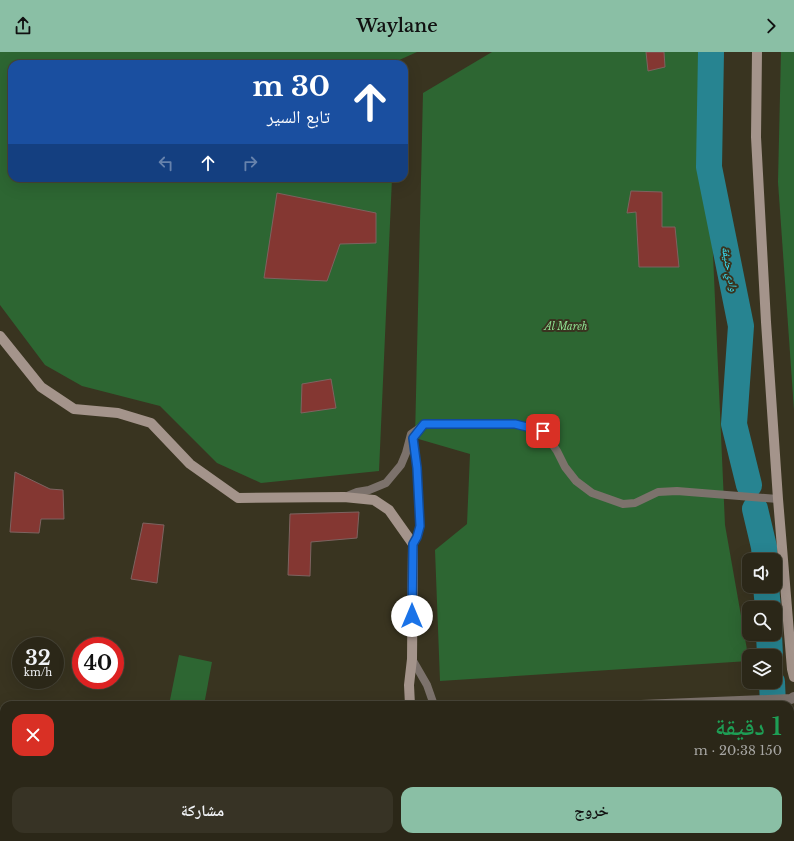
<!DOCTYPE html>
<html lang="ar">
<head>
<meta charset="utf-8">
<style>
  :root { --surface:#2b2718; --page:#373325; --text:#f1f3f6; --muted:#a6a5a2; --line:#474437; --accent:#8abfa5 }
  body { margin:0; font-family:"Libre Baskerville","Noto Naskh Arabic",serif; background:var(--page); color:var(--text); direction:rtl; height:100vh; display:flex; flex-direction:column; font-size:15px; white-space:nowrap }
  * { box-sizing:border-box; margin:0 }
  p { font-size:13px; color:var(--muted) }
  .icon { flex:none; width:22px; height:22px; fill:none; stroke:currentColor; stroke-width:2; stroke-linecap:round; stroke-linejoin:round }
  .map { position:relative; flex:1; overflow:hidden; direction:ltr }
  .side { position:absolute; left:0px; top:649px; width:794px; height:140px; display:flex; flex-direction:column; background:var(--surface); border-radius:12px 12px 0 0; box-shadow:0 4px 16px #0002,0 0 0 1px var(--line); direction:rtl }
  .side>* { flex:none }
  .guide { position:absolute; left:8px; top:8px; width:400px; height:122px; border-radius:12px; box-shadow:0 4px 16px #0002,0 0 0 1px var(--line); direction:rtl; background:#1a4fa0; color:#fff; overflow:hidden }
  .buttons { position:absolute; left:742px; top:501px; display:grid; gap:8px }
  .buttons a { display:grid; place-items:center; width:40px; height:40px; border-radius:8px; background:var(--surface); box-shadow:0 4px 16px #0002,0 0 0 1px var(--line); font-size:20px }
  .speed { position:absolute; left:12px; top:585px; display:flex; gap:8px; font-size:20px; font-weight:700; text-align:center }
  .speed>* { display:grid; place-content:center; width:52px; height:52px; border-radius:50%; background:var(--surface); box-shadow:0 4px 16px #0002,0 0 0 1px var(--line); line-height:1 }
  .speed small { font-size:10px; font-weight:400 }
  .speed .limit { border:6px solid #d22; background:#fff; color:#111 }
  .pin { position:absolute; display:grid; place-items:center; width:34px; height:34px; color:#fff; margin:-17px; border-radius:8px; box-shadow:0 2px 6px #0006 }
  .me { position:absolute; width:44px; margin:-22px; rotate:0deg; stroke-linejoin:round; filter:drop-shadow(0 0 3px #0008) }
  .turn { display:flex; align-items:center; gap:14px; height:84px; padding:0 12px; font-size:18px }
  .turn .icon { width:52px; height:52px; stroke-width:2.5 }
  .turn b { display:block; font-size:28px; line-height:34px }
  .lanes { display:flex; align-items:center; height:38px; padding:0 12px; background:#0003; justify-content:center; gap:20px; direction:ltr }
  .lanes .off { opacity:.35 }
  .round { display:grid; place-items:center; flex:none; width:42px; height:42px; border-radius:12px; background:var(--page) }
  .summary { display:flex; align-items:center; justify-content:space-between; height:68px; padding:0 12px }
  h1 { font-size:24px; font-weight:600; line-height:30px; color:#1e9e55 }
  .button { display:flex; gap:8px; margin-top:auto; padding:8px 12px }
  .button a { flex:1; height:46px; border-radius:12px; background:var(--accent); color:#111; font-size:16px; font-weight:600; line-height:46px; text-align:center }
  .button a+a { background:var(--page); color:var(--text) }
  header { display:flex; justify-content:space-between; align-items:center; height:52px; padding:0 12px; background:var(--accent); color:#111; font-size:18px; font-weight:600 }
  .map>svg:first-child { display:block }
  .green { fill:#2d6632 }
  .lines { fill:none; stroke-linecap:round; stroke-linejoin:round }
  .river { stroke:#278491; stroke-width:26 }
  .building { fill:#843732; stroke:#7d6360 }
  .path { stroke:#8c8777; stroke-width:2.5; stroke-dasharray:2 2; stroke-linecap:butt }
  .lane { stroke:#7c726c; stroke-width:8 }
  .street { stroke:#7c726c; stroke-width:10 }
  .secondary { stroke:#a4948b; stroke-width:10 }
  .route-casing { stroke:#114b97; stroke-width:10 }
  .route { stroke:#1a73e8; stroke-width:7 }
  .labels { text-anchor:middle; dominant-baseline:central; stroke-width:4; stroke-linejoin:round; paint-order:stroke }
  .park-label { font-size:10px; font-style:italic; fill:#8fe292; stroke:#393420 }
  .water-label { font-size:11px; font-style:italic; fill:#36e5fd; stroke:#393420 }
</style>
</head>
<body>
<header><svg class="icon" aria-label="forward" viewBox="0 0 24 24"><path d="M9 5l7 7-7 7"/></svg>Waylane<svg class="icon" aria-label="share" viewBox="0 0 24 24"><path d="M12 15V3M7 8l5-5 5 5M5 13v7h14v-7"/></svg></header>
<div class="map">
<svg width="794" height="789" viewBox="0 0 794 789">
  <rect width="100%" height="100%" fill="#393420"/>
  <!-- green -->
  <g class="green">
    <path d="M0 0H417L397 9V12H12V126H392L379 419 261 431 217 411 160 354 82 334 45 313 0 253Z"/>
    <path d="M492 0H704L725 473 749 609 440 629 435 498 467 472 470 402 415 386 423 41Z"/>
    <path d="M781 0H794V358L778 130Z"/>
    <path d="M179 603 212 610 204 653H169Z"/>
  </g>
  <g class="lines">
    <!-- river -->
    <g class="river">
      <path d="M711 0 709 115 741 274 734 372 749 433"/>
      <path d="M755 457 764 495 765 508"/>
      <path d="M766 534 768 556"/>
      <path d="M769 582 770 604"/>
      <path d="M772 630 773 653"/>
      <path d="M790 708 794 720"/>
    </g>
  </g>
  <!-- building -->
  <g class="building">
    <path d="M646 0H664L665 15 648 19Z"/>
    <path d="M631 139 662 140V175H675L679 215H639L636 160 627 161Z"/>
    <path d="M277 141 376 161V191L340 192 327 229 264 226Z"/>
    <path d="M331 327 336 356 301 361 302 332Z"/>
    <path d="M15 420 50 437 63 438 64 467H41L39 481 10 480Z"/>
    <path d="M359 460 357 486 311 490 310 524 288 523 290 462Z"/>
    <path d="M143 471 164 473 157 531 131 527Z"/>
  </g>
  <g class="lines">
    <!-- path -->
    <path class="path" d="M696 789V785"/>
    <!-- lane -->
    <g class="lane">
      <path d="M345 445 357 440 369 438 386 431 401 413 406 401 411 382 424 373 515 372 543 379 557 399 565 415 576 429 592 441 623 452 635 451 658 440 677 439 778 447"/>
      <path d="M413 492 417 485 420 474 417 416 413 386 414 384"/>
      <path d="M412 607 427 633 434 653"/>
      <path d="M442 785V789"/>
    </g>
    <!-- street -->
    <g class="street">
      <path d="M641 653 791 647 794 645"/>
      <path d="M454 785 455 789"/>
    </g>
    <!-- secondary -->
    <g class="secondary">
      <path d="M757 0 756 85 766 270 778 447 792 617 794 625"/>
      <path d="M0 284 41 335 74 357 118 361 151 371 190 412 238 446 344 445 374 448 389 458 413 492 412 607 409 633 410 653"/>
      <path d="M416 785V789"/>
    </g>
  </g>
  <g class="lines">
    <defs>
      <path id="route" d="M412 564 413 492 417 485 420 474 417 416 413 386 424 372H515L543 379"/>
    </defs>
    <!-- route casing -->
    <use href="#route" class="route-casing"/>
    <!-- route -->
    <use href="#route" class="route"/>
  </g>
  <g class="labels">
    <!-- park labels -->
    <g class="park-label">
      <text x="566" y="274">Al Mareh</text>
    </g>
    <!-- water labels -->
    <g class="water-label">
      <text transform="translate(730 217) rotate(79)">وادي حنيفة</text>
    </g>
  </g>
</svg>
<div class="buttons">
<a><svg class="icon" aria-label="sound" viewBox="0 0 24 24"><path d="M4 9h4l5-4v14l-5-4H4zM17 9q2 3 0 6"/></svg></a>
<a><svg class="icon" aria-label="search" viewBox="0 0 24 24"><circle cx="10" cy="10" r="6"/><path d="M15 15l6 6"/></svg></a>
<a><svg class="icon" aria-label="layers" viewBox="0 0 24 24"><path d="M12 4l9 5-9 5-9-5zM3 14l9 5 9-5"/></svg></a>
</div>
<div class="speed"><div>32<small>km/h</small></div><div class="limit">40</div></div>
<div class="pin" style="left:543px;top:379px;background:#d93025"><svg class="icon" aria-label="arrive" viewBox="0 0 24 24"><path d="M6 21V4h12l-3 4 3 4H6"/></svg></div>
<svg class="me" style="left:412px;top:564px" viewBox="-20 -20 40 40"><circle r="19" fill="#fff"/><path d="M0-13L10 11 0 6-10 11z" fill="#1a73e8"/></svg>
<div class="guide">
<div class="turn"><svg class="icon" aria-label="ahead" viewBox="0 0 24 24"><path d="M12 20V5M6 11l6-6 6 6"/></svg><div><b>30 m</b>تابع السير</div></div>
<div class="lanes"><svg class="icon off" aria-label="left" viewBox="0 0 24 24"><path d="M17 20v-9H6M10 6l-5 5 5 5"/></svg><svg class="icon" aria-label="ahead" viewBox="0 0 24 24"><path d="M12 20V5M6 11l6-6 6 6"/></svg><svg class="icon off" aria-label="right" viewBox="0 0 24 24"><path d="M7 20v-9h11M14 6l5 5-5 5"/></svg></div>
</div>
<section class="side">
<div class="summary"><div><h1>1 دقيقة</h1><p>150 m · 20:38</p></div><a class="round" style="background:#d93025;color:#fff"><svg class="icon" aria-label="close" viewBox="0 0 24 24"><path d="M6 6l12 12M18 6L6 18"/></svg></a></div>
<div class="button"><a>خروج</a><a>مشاركة</a></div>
</section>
</div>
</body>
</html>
